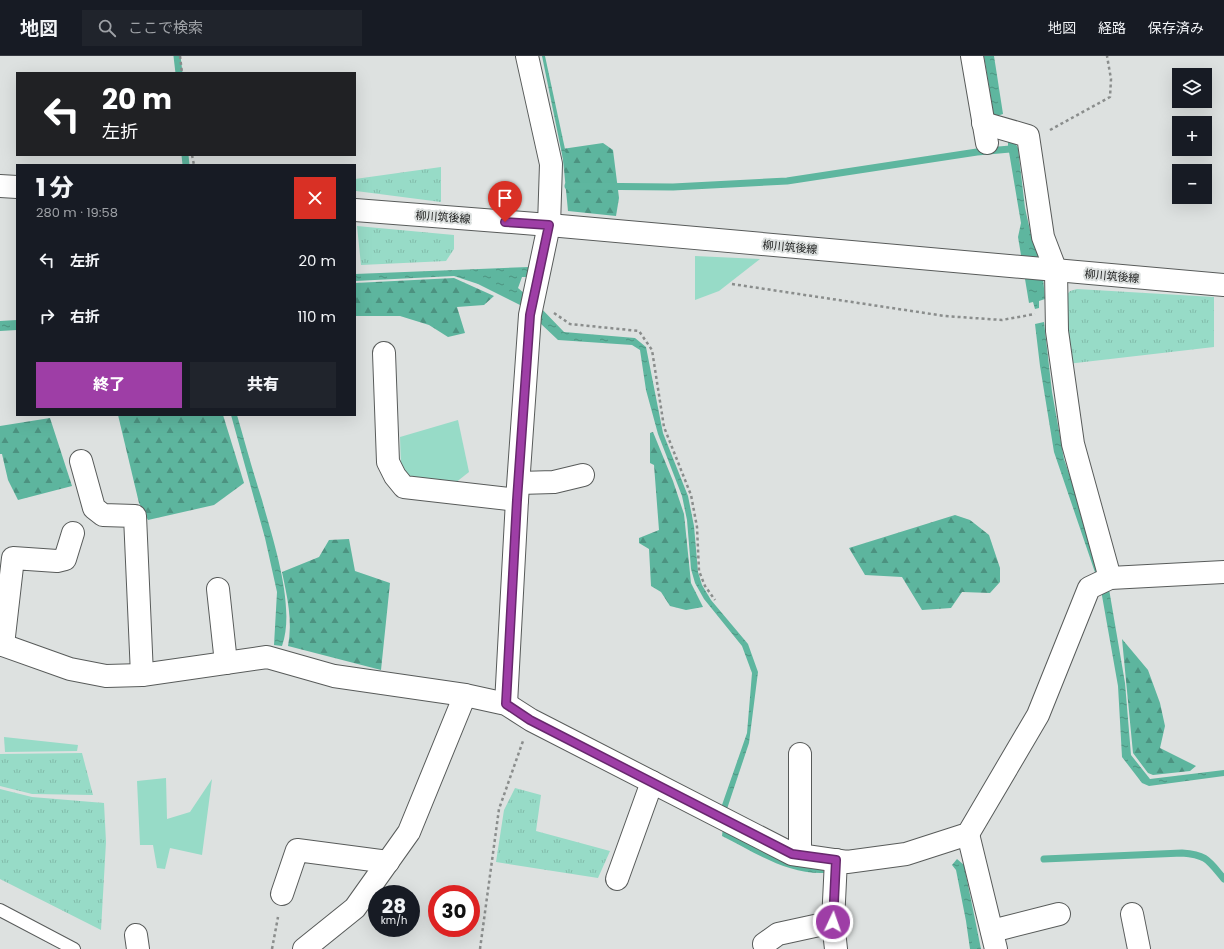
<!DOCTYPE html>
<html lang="ja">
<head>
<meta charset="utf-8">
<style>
  :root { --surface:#171b24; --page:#20242c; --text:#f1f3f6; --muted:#9ea1a6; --line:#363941; --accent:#9e3ea6 }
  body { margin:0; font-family:Poppins,"Noto Sans JP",sans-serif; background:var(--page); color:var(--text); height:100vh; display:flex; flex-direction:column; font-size:15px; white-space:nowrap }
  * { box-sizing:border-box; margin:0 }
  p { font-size:13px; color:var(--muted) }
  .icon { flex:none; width:22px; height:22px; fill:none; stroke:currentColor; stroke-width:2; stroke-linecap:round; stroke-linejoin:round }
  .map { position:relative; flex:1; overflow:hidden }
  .side { position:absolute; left:16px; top:108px; width:340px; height:252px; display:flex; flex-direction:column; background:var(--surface); border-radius:0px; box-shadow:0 4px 16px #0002 }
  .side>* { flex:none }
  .banner { position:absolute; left:16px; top:16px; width:340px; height:84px; border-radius:0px; box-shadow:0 4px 16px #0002; background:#202124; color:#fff; overflow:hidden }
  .tools { position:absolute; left:1172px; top:12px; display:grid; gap:8px }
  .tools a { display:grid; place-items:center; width:40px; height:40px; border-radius:0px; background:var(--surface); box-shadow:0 4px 16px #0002; font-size:20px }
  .speed { position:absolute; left:368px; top:829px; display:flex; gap:8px; font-size:20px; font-weight:700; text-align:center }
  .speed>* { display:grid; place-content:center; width:52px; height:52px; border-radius:50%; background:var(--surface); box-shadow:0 4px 16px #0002; line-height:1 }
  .speed small { font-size:10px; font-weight:400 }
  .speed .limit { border:6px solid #d22; background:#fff; color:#111 }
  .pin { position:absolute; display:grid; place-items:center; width:34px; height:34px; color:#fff; margin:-41px -17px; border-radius:50% 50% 50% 0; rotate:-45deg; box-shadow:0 0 4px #0007 }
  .pin .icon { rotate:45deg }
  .me { position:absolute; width:44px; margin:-22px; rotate:3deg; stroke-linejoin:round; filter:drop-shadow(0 0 3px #0008) }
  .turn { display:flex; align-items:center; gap:14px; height:84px; padding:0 20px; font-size:18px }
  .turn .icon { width:52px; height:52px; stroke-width:2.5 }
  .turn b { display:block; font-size:28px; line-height:34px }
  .round { display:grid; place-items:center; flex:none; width:42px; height:42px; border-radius:0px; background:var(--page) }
  .head { display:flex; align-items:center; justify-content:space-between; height:68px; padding:0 20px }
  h1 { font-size:24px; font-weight:800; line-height:30px }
  .button { display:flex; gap:8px; margin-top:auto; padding:8px 20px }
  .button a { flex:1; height:46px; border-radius:0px; background:var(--accent); color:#fff; font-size:16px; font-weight:800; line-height:46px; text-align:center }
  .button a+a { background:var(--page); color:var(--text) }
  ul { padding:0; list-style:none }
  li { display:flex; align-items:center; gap:12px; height:56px; padding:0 20px }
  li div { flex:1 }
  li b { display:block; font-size:15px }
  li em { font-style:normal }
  header { display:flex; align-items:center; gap:24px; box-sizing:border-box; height:56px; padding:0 20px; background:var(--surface); border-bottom:1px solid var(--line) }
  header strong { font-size:19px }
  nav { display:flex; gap:22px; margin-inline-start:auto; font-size:14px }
  .search { width:280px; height:36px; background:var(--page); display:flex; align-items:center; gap:10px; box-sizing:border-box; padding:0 14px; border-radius:0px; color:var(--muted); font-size:15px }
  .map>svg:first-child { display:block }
  .grass { fill:url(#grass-tufts) }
  .forest { fill:url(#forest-firs) }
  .garden { fill:#97dbc7 }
  .water { fill:url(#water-ripples) }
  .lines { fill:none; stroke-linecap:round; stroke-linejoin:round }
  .stream { stroke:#5eb69f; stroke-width:7 }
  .service-casing { stroke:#585b5a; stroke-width:14 }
  .minor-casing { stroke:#585b5a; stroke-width:24 }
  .secondary-casing { stroke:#585b5a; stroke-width:24 }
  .path { stroke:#8a8d8c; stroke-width:2.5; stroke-dasharray:3 3; stroke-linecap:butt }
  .service { stroke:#fff; stroke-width:12 }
  .minor { stroke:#fff; stroke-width:22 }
  .secondary { stroke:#fff; stroke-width:22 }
  .route-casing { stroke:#67286c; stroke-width:10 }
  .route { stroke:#9e3ea6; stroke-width:7 }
  .labels { text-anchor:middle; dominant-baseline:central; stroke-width:4; stroke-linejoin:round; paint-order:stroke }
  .street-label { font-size:11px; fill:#191a19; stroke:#dde1e0 }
</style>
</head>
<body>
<header>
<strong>地図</strong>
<div class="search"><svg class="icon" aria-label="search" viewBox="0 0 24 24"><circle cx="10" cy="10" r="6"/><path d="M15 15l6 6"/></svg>ここで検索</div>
<nav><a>地図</a><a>経路</a><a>保存済み</a></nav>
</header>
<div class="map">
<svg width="1224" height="893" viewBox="0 0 1224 893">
  <defs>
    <pattern id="grass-tufts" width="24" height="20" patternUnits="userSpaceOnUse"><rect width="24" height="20" fill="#97dbc7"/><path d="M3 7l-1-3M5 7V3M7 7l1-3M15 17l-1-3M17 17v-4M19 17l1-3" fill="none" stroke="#82bbaa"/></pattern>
    <pattern id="forest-firs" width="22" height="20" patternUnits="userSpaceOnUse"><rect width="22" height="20" fill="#5db59e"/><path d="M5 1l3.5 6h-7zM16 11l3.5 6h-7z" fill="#4c9280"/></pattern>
    <pattern id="water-ripples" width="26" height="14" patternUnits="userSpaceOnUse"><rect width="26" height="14" fill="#5eb69f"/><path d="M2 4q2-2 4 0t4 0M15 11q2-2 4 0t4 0" fill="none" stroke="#4d9381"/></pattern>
  </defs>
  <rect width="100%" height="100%" fill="#dde1e0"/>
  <!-- grass -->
  <g class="grass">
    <path d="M441 111V146L356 135 355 123Z"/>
    <path d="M357 170 454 179V193L446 205 361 209Z"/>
    <path d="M1077 233 1214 241V291L1067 308 1065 241 1070 235Z"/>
    <path d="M82 697 93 739 32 738 0 730V698Z"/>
    <path d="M515 732 541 739 536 775 610 795 598 822 496 806 504 754Z"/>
    <path d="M0 733 32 741 104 747 106 786 101 874 0 823Z"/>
  </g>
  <!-- forest -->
  <g class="forest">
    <path d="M603 87 613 94 619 142 616 160 568 155 562 93Z"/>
    <path d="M454 222 494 240 484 249 457 251 465 277 448 281 429 269 400 260H355V227Z"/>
    <path d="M118 359H223L244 427 214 449 148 464 139 447Z"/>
    <path d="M50 362 72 430 18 444 8 424 2 398H0V370Z"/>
    <path d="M653 376 673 425 684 458 691 527 703 551 686 554 670 550 661 536 651 530 649 493 639 487V482L659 474 654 409 650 407V377Z"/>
    <path d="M955 459 970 464 989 479 1000 512V526L990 537 962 536 951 552 922 554 902 521 865 519 849 492Z"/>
    <path d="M349 483 355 515 390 527 381 614 288 590C293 565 287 540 282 516L319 501 329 484Z"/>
    <path d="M1122 583 1148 614 1160 647 1165 670 1160 692 1196 710 1190 715 1153 719 1148 717 1133 697Z"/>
  </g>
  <!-- garden -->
  <g class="garden">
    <path d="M695 200 760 203 719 235 695 244Z"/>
    <path d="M458 364 469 416 450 431 413 424 401 411 400 381Z"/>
    <path d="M4 681 78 689 77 695 5 696Z"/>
    <path d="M166 722 167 763 190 756 212 723 202 799 170 792 165 813 157 812 153 789H140L137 725Z"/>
  </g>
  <!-- water -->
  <g class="water">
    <path d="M542 0H545L568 107 564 108Z"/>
    <path d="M984 0H994L1003 58 994 61Z"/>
    <path d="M1013 83 1018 92 1025 152 1032 183 1041 200 1045 243 1039 245V252L1035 253 1033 246 1029 247 1018 181 1021 167 1008 90V86Z"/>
    <path d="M529 211 527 221H522L518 232 537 248 564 276 635 282 646 291 663 377 688 440 694 470 698 516 702 529 711 544 748 588 758 616 749 687 727 753 722 749 747 677 752 617 742 590 704 543 695 527 691 513 687 464 682 440 658 378 646 334 640 294 632 289 558 284 522 250 478 228 454 220 355 225V218Z"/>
    <path d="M17 264V274L0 275V265Z"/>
    <path d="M1044 266 1052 336 1064 403 1109 533 1125 627 1131 699 1150 723 1224 714V720L1149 730 1142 727 1122 701 1118 630 1104 551 1101 534 1054 396 1040 310 1035 268Z"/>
    <path d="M231 359H237C245 387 253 416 262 444 273 484 296 551 282 590L274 589 277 536 265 482Z"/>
    <path d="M723 772 821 811 825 817C788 819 754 796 722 780Z"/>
    <path d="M957 803 964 809 981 893H970L966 865 956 814 952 809Z"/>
  </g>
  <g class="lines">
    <!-- stream -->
    <g class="stream">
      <path d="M177 0 179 17"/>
      <path d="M185 99 186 109"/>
      <path d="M568 130 673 131 787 125 977 96 1010 93"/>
      <path d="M1044 803 1182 797C1207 799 1208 804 1224 823"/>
    </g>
    <defs>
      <path id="service" d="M0 854 74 893"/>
      <g id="minor">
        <path d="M972 0 987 87"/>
        <path d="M983 67 1028 80 1043 181 1056 215 1057 275 1073 388 1110 522"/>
        <path d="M384 297 388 406 395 420 404 431 517 444"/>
        <path d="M81 405 94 452 103 459 135 460 142 619"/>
        <path d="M519 427 554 426 583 419"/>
        <path d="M218 533 226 607"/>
        <path d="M0 588 70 613 106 620 142 619 267 601 334 620 465 639 506 648 531 664 792 798 847 806 906 798 968 778 1038 659 1089 532 1110 522 1224 516"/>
        <path d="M3 589 13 502 57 505 65 503 73 477"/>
        <path d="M506 648 517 444 530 259 549 169 551 108 527 0"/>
        <path d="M968 778 996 893"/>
        <path d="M800 799V698"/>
        <path d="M617 823 652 726"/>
        <path d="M282 838 297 794 388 806"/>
        <path d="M1132 858 1139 893"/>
        <path d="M992 875 1059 858"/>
        <path d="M136 879 138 893"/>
        <path d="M764 888 778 878 833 866"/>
        <path d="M304 893 355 852 409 776 465 639"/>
        <path d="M836 893 833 866 836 804"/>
      </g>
      <g id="secondary">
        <path d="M0 130 17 131"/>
        <path d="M355 154 549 169 1224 229"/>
      </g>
    </defs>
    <!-- service casing -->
    <use href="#service" class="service-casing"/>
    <!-- minor casing -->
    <use href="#minor" class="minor-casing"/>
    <!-- secondary casing -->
    <use href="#secondary" class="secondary-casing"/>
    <!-- path -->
    <g class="path">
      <path d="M180 0 182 17"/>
      <path d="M1050 74 1110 41 1111 23 1107 0"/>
      <path d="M192 99 194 109"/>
      <path d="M732 228 945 260 1002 264 1035 258"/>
      <path d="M554 257 570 268 639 275 652 294 664 371 691 439 697 471 699 515 705 530 715 544"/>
      <path d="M272 893 278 861"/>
      <path d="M480 893 499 753 523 685"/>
    </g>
    <!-- service -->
    <use href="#service" class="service"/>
    <!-- minor -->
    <use href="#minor" class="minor"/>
    <!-- secondary -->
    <use href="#secondary" class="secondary"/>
  </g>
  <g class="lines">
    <defs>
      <path id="route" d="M505 166 549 169 530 259 517 444 506 648 530 664 792 798 836 804 833 866"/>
    </defs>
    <!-- route casing -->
    <use href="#route" class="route-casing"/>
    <!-- route -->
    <use href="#route" class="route"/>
  </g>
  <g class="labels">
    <!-- street labels -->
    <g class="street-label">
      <text transform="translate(443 161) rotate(4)">柳川筑後線</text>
      <text transform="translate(790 191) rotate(5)">柳川筑後線</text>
      <text transform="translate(1112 220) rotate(5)">柳川筑後線</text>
    </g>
  </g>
</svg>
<div class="tools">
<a><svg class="icon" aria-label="layers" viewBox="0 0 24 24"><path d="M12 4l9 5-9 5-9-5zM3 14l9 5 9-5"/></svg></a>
<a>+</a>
<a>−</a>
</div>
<div class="speed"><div>28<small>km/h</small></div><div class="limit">30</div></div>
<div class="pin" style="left:505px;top:166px;background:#d93025"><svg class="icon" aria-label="arrive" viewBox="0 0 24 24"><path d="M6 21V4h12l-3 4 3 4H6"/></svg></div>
<svg class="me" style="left:833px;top:866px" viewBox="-20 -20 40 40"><circle r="17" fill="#9e3ea6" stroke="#fff" stroke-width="3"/><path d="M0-11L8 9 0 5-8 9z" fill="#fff"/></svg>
<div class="banner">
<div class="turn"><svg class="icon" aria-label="left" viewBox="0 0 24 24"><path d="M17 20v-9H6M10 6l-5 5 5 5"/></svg><div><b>20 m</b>左折</div></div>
</div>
<section class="side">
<div class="head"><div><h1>1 分</h1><p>280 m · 19:58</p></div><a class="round" style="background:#d93025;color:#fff"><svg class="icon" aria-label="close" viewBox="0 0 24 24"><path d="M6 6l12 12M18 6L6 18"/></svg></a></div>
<ul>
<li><svg class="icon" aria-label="left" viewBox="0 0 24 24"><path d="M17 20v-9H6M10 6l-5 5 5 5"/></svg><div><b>左折</b></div><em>20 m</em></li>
<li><svg class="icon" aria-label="right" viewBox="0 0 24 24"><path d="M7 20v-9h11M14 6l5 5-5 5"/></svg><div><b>右折</b></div><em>110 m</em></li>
</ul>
<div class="button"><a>終了</a><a>共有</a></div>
</section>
</div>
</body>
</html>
